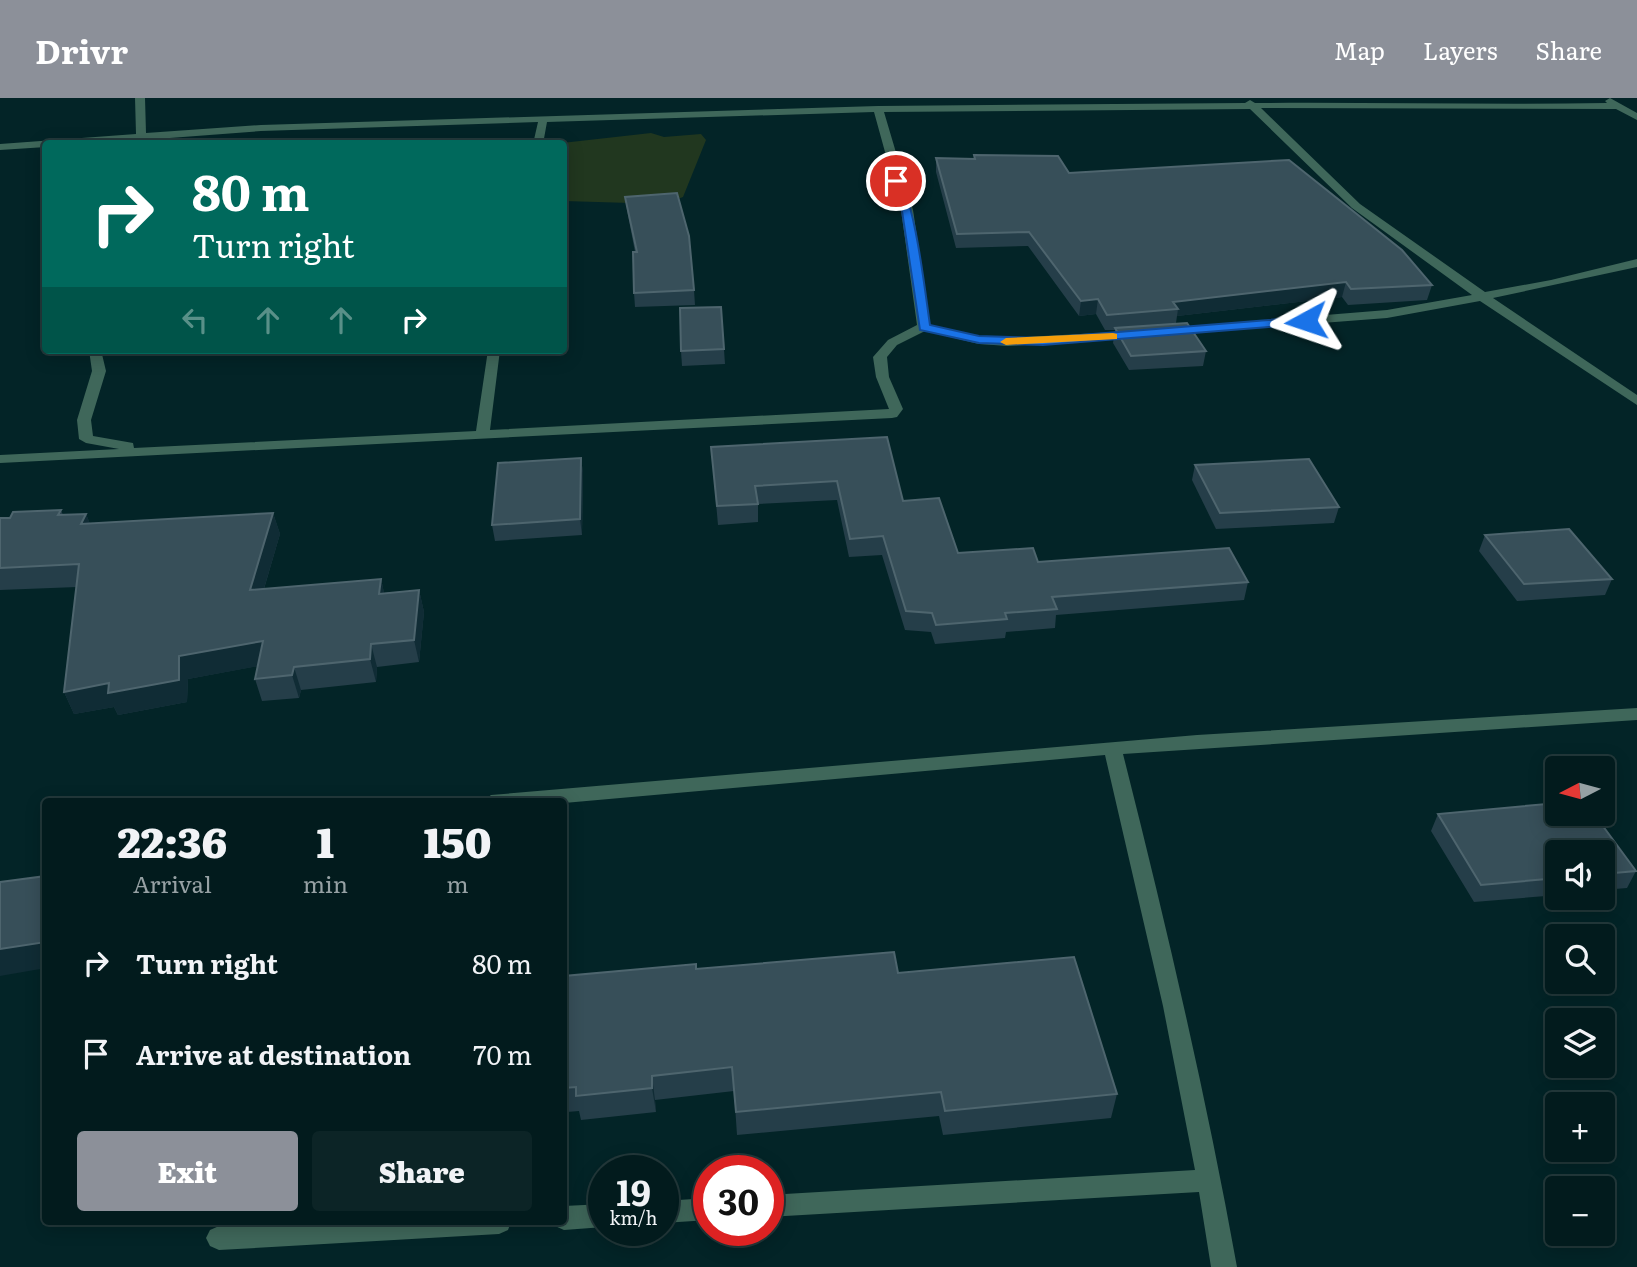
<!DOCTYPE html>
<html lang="en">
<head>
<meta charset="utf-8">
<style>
  :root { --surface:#021b1d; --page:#0c2426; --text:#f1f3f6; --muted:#96a1a4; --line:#23393b; --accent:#8c9099 }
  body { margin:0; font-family:Literata,serif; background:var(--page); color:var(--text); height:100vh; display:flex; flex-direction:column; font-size:26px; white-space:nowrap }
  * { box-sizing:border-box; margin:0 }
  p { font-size:23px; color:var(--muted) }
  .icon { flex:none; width:38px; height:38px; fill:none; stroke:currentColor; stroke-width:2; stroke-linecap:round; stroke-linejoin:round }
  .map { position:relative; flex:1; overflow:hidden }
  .details { position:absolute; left:42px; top:700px; width:525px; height:427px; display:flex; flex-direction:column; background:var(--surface); border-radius:7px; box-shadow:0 4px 18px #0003,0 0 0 2px var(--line) }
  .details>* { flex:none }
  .hud { position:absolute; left:42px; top:42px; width:525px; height:214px; border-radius:7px; box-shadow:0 4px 18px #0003,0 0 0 2px var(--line); background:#00695c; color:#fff; overflow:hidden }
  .needle { width:46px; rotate:264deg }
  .buttons { position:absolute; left:1545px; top:658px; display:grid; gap:14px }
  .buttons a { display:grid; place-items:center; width:70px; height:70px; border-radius:7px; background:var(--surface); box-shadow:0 4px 18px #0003,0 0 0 2px var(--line); font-size:35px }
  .speed { position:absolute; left:588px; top:1057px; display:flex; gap:14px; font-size:35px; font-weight:700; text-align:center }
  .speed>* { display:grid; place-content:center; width:91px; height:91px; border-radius:50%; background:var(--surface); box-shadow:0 4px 18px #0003,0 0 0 2px var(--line); line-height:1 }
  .speed small { font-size:18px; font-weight:400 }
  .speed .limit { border:10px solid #d22; background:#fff; color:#111 }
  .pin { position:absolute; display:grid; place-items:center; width:60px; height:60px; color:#fff; margin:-30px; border:4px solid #fff; border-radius:50%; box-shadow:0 2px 7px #0007 }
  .me { position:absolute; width:77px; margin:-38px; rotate:265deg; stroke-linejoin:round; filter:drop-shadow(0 0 5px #0008) }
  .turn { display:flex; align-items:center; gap:24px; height:147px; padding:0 35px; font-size:32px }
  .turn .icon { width:91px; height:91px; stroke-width:2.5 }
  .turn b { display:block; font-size:49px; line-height:60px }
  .lanes { display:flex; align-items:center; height:66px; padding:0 35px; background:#0003; justify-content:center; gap:35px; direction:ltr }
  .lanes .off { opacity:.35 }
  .eta { display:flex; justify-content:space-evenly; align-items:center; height:119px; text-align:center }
  .eta b { font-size:42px; font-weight:800; line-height:49px }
  .button { display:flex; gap:14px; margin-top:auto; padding:14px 35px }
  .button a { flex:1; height:80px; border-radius:7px; background:var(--accent); color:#fff; font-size:28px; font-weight:800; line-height:80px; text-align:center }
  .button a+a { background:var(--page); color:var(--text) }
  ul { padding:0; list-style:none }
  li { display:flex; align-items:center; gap:21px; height:91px; padding:0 35px }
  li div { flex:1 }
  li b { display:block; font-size:26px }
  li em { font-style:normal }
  header { display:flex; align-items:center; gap:42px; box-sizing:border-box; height:98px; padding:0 35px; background:var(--accent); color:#fff }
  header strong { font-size:33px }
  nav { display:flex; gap:38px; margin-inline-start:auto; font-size:24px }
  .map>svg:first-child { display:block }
  .green { fill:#21371f }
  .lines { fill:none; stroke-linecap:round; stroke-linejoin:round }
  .street { fill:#3f675a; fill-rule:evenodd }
  .wall { fill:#253e49 }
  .shaded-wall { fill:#102c35 }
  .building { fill:#374f59; stroke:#4e656e; stroke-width:2 }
  .route { fill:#1a73e8; stroke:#114b97; stroke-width:2 }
  .slow { fill:#f59e0b }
</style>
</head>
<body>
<header>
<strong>Drivr</strong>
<nav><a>Map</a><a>Layers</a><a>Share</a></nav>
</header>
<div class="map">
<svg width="1637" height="1169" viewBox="0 0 1637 1169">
  <rect width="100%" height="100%" fill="#032427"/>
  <!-- green -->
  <path class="green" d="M651 35 664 39 701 36 706 42 683 99 664 106 564 103 562 45Z"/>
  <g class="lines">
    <!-- street -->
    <g class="street">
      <path d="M135 0H145L146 35 261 27 878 8 1245 5 1250 2 1255 5C1373 4 1490 7 1607 5L1605 3 1610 0 1637 15V22L1616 11 1261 10 1360 106 1485 194 1551 182 1637 161V169L1493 200 1637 297V307L1480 203 1387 220 1163 237V231L1167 230 1387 212 1472 197 1352 110 1250 11 884 14 913 112 930 227 979 238 1008 240 1136 233 1142 237 1141 240 1008 248 979 246 925 233 897 247 887 259 889 279 903 311 897 319 892 320 0 365V357L119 351 86 345 79 341 77 322 92 273 89 252H101L106 273 91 322 93 338 133 345 134 350 476 333 488 252H500L490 332 889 311 876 279 873 259 888 242 917 227 901 112 874 14 547 24 543 46H533L538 24 261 33 90 46H46V49L0 52V46L136 36Z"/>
      <path d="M1637 610V622L1123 656C1166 826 1206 997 1237 1169H1211L1199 1094 768 1119V1097L1195 1072 1163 908 1105 657 564 705 482 704 491 697 1197 637Z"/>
      <path d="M709 1100V1122L663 1125V1103Z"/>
      <path d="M604 1106V1129L564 1132 555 1128 553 1124H564V1108Z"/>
      <path d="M302 1124H511L508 1132 499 1136 219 1152 210 1148 206 1140 210 1132 219 1128Z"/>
    </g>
  </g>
  <!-- wall -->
  <g class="wall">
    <path d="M974 57 1069 75 1432 187 1427 202 1348 207 1342 199 1177 218 1176 225 1206 253 1203 268 1129 272 1113 245 1115 232H1105L1096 216 1079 218 1028 148 956 150 936 74V60L974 61Z"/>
    <path d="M625 99 694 192 695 207 635 209 634 195 635 154 627 112Z"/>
    <path d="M721 209 725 266 682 268 681 253Z"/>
    <path d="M711 349 903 403 958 455 1038 464 1248 484 1244 502 1056 517 1055 530 1006 534 1005 540 935 546 931 534 905 532 882 457 849 459 837 402 758 406V424L718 427Z"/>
    <path d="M581 360 583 375 582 437 495 443 492 427Z"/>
    <path d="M1195 367 1339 409 1334 425 1216 431 1192 382Z"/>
    <path d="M61 412 63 417 86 416 90 426 273 415 280 436 264 491 381 481 384 495 419 492 424 514 419 564 377 569 376 584 301 592 299 600 262 603 255 581 258 568 188 581 187 604 118 617 114 609 74 616 64 594 77 489 0 492V420H10Z"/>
    <path d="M1485 437 1612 481 1605 497 1517 503 1479 453Z"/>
    <path d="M1558 705V716H1594L1636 773 1627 790 1603 792V754H1558V797L1474 804 1431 733 1438 716Z"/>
    <path d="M696 871 898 875 1117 996 1111 1020 943 1037 939 1018 737 1037 734 993 655 1002 656 1014 581 1022 579 1013 567 1014V1011H564V878Z"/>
  </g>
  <!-- shaded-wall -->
  <g class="shaded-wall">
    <path d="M1346 184 1342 199 1177 218 1178 211 1173 204Z"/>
    <path d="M1098 201 1096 216 1079 218 1081 203Z"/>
    <path d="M581 360 583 375 582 437 580 421Z"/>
    <path d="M273 415 280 436 257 514 250 492Z"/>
    <path d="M86 416 95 438 81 426Z"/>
    <path d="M381 481 386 503 379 496Z"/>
    <path d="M419 492 424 514 419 564 414 542Z"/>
    <path d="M263 543 270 566 188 581 187 604 118 617 114 609 74 616 64 594 179 558Z"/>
    <path d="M371 546 377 569 376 584 370 561Z"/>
    <path d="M294 569 301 592 299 600 292 577Z"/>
    <path d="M46 844V870L0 878V851Z"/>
    <path d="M652 978 655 1002 656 1014 652 990Z"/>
  </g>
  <!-- building -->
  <g class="building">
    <path d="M974 57 1058 58 1069 75 1289 62 1402 152 1432 187 1351 191 1346 184 1173 204 1178 211 1107 217 1098 201 1081 203 1029 134 957 136 936 60 975 61Z"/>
    <path d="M677 95 689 138 694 192 634 195 633 154H637L625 99Z"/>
    <path d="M721 209 724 251 681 253 680 210Z"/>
    <path d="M1187 225 1206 253 1131 258 1115 230Z"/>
    <path d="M887 339 903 403 939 400 958 455 1033 450 1038 464 1229 450 1248 484 1052 499 1057 511 1005 515 1007 521 936 527 932 515 906 513 883 438 850 441 837 383 755 388 758 406 717 408 711 349Z"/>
    <path d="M581 360 580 421 492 427 498 365Z"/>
    <path d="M1309 361 1339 409 1220 415 1195 367Z"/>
    <path d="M61 412 58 417 86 416 81 426 273 415 250 492 381 481 379 496 419 492 414 542 371 546 370 561 294 569 292 577 255 581 263 543 179 558V582L108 595 109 585 64 594 79 466 0 470V420H10L13 414Z"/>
    <path d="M1569 431 1612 481 1524 486 1485 437Z"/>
    <path d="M1558 705V716H1594L1636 773 1603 776V754H1558V780L1481 787 1438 716Z"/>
    <path d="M46 778V844L0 851V784Z"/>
    <path d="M894 854 898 875 1074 859 1117 996 945 1013 941 994 736 1014 732 969 652 978V990L576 998V989L564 990V878L696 866V871Z"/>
  </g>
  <!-- route -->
  <path class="route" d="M896 80C914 90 926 202 930 227L979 238 1043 240 1306 219 1312 223 1306 226 1043 247 979 245 920 232 902 113 891 83Z"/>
  <!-- slow -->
  <path class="slow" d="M1113 235 1117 236V241L1006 247 1000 244 1006 240Z"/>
</svg>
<div class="buttons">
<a><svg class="needle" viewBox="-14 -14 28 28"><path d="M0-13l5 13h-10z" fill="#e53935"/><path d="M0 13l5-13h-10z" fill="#96a1a4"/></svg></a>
<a><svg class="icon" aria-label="sound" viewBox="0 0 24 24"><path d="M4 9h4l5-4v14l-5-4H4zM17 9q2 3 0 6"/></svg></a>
<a><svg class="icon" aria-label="search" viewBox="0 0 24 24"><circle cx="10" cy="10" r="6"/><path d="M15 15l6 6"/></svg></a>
<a><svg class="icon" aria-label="layers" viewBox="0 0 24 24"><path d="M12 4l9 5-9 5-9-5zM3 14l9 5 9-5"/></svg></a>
<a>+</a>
<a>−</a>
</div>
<div class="speed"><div>19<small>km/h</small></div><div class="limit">30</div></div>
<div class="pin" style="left:896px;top:83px;background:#d93025"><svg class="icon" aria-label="arrive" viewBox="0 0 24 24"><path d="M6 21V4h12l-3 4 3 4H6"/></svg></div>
<svg class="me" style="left:1306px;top:223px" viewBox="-20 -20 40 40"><path d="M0-17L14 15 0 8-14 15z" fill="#1a73e8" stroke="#fff" stroke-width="4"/></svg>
<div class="hud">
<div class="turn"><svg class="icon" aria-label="right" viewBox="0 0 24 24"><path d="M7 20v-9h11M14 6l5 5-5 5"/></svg><div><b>80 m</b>Turn right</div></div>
<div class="lanes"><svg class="icon off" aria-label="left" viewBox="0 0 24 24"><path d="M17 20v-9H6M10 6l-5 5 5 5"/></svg><svg class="icon off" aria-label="ahead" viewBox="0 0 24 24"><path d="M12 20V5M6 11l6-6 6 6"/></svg><svg class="icon off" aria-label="ahead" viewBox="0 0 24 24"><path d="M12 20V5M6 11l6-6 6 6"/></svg><svg class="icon" aria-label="right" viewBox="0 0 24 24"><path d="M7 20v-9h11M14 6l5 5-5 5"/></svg></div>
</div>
<section class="details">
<div class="eta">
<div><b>22:36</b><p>Arrival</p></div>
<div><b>1</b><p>min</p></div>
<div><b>150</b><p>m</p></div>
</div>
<ul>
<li><svg class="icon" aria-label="right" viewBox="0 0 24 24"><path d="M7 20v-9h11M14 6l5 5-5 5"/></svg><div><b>Turn right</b></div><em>80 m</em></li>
<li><svg class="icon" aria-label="arrive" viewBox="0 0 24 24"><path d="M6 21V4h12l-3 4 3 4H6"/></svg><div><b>Arrive at destination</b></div><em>70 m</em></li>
</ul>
<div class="button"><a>Exit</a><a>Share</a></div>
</section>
</div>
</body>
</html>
